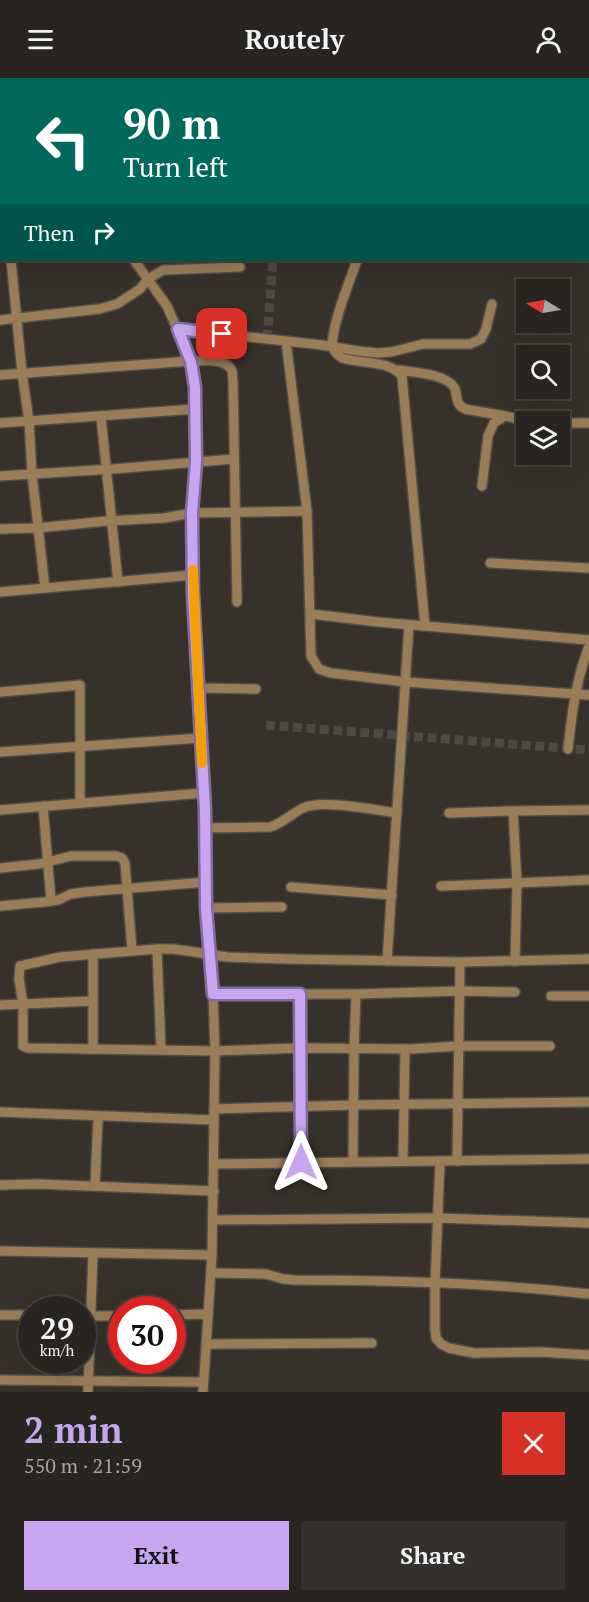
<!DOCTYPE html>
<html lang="en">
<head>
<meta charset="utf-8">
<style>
  :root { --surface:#282520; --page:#34312d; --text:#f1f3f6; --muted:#a5a5a5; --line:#44423e; --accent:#c7a6ef }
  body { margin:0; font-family:"PT Serif",serif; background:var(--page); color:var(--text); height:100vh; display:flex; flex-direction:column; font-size:22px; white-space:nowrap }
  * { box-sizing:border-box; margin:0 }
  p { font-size:20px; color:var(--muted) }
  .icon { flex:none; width:33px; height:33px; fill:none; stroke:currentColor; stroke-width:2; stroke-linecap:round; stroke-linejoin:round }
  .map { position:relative; height:1314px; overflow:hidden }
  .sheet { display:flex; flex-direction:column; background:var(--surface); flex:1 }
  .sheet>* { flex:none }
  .guide { position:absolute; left:0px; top:0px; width:590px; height:183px; box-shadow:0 6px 24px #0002,0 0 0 2px var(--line); background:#00695c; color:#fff; overflow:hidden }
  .needle { width:39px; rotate:280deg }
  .controls { position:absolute; left:516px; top:201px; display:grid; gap:12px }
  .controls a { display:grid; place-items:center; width:54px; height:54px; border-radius:0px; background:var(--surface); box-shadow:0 6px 24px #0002,0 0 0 2px var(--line); font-size:30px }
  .speed { position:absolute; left:18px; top:1218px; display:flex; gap:12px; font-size:30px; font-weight:700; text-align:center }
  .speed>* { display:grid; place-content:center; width:78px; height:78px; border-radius:50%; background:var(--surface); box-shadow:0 6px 24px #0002,0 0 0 2px var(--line); line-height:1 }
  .speed small { font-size:15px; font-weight:400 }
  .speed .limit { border:9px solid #d22; background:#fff; color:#111 }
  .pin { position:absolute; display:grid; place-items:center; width:51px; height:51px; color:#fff; margin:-26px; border-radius:12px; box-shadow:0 3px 9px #0006 }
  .me { position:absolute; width:66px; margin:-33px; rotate:0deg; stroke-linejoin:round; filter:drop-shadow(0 0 4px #0008) }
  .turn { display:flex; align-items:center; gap:21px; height:126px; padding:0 24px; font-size:27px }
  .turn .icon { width:78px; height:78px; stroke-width:2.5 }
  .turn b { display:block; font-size:42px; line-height:51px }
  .then { display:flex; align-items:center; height:57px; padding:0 24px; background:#0003; gap:12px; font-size:22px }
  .round { display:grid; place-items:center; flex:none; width:63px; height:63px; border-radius:0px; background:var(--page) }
  .head { display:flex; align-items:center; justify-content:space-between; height:102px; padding:0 24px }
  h1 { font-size:36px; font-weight:700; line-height:45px; color:var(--accent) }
  .button { display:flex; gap:12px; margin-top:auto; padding:12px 24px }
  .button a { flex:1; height:69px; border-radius:0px; background:var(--accent); color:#111; font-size:24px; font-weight:700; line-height:69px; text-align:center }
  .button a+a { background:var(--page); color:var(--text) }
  header { display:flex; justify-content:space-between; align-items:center; height:78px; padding:0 24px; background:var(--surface); font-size:27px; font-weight:700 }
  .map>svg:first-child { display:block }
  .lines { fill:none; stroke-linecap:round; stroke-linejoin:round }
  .street-tunnel { stroke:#4e4943; stroke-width:9; stroke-dasharray:9 4.5; stroke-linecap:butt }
  .street-casing { stroke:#534e48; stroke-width:12 }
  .street { stroke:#987d57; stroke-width:9 }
  .route-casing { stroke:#816c9b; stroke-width:15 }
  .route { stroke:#c7a6ef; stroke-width:10 }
  .slow { stroke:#f59e0b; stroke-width:10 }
</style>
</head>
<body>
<header><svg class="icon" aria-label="menu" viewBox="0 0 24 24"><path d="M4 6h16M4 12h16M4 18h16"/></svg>Routely<svg class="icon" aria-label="person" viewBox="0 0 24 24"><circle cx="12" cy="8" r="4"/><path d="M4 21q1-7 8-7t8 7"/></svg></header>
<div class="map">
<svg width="589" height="1314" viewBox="0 0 589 1314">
  <rect width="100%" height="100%" fill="#36312a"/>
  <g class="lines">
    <!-- street-tunnel -->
    <g class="street-tunnel">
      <path d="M267 261 273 182"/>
      <path d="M266 647 589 672"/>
    </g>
    <defs>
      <g id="street">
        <path d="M63 0V2"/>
        <path d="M204 0V2"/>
        <path d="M423 2 424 0"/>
        <path d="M0 36 2 37"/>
        <path d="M0 104H2"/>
        <path d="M0 177 2 176"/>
        <path d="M11 182 22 295 29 343 32 396 45 510"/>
        <path d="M134 182 167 228 191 283 195 309 197 384 192 435 193 516 205 731 206 830 213 916 215 973 212 1177 203 1314"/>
        <path d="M357 182C351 200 329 253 333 270 335 275 338 277 342 280 362 286 389 282 402 298L425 548"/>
        <path d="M0 242 99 231 117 226 140 211 148 201 163 192 240 189"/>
        <path d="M178 251 322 267 358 273 377 275 391 274 423 266H470L481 261 486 251 492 226"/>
        <path d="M286 263 307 433 311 578 319 591 331 595 406 604 589 617"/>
        <path d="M397 292C412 294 449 296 455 311 458 320 455 326 465 331L505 338"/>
        <path d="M0 297 191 283C202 283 226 279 232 293 233 296 232 300 233 303L237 524"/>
        <path d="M101 339 118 504"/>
        <path d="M0 345 196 331"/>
        <path d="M560 345H589"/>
        <path d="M0 398 113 391 234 381"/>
        <path d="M482 408 488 358 494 345 505 338 520 341 526 346"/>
        <path d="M0 451 37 450 107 443 164 440 192 435 307 433"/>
        <path d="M490 485 589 490"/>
        <path d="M0 514 193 497"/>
        <path d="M311 536 378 544 589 562"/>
        <path d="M198 610 256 611"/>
        <path d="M0 614 80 607V725"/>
        <path d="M568 671C572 634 576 602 589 568"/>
        <path d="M0 674 201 660"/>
        <path d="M43 728 51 823"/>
        <path d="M0 732 203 715"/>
        <path d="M513 733 517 805 515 883"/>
        <path d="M449 735 513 733 589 732"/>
        <path d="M205 750 270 749C283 745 291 736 303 730 323 721 374 732 397 735"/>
        <path d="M0 790 39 786 71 778H116L122 780 125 785 132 872"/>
        <path d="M441 808 589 802"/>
        <path d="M291 809 392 817"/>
        <path d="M0 828 44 824 58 822 71 816 85 814 206 804"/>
        <path d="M206 830 282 829"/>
        <path d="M157 871 161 972"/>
        <path d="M387 883 409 547"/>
        <path d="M213 916H356L460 913 515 914"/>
        <path d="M300 916 301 1084"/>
        <path d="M551 918H589"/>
        <path d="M0 927 93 923V876"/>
        <path d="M550 968H459L411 971 300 970 215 973 28 970 23 968V926L19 901 20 888 60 879 157 871H174L227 879 288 881 460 884 589 881"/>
        <path d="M93 971V923"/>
        <path d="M214 1031 354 1027 589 1024"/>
        <path d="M0 1034 214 1042"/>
        <path d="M353 1083 354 970 356 916"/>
        <path d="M403 1083 405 971"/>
        <path d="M440 1083 435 1206V1251L436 1260 441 1266 449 1270 474 1275 541 1274 589 1277"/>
        <path d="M457 1083 460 884"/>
        <path d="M214 1086 589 1081"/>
        <path d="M0 1107 38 1106 214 1113"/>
        <path d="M95 1108 98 1039"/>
        <path d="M213 1142 437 1140 589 1145"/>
        <path d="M0 1173 212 1177"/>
        <path d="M211 1195 266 1196 283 1201 295 1202C393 1202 492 1205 589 1216"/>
        <path d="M0 1237H32"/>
        <path d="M172 1237 208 1236"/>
        <path d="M82 1238H122"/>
        <path d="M207 1266 372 1265"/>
        <path d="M0 1302 203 1304"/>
        <path d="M88 1314 93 1175"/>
      </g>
    </defs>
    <!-- street casing -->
    <use href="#street" class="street-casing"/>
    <!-- street -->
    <use href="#street" class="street"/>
  </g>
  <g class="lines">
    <defs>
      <path id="route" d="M222 256 178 251 191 284 195 309 196 384 192 435 193 516 205 731 206 830 213 916H300L301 1084"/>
    </defs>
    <!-- route casing -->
    <use href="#route" class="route-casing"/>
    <!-- route -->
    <use href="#route" class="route"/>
    <!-- slow -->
    <path class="slow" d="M193 492 202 685"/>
  </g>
</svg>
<div class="controls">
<a><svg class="needle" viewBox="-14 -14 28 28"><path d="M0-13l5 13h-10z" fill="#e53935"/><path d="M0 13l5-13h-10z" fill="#a5a5a5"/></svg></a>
<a><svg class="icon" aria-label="search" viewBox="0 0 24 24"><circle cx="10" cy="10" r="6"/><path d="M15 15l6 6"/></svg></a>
<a><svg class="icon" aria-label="layers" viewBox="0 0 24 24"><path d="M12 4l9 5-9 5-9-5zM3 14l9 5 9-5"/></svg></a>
</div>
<div class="speed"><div>29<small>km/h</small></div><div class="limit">30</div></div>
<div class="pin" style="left:222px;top:256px;background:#d93025"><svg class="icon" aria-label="arrive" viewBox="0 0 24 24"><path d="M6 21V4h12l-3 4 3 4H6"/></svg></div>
<svg class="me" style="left:301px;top:1084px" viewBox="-20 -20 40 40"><path d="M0-17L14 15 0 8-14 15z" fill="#c7a6ef" stroke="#fff" stroke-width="4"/></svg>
<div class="guide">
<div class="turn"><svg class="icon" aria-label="left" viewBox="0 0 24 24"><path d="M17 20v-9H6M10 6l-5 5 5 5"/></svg><div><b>90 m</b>Turn left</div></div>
<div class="then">Then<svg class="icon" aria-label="right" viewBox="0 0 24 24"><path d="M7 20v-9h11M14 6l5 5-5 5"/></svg></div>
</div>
</div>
<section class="sheet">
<div class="head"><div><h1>2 min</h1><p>550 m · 21:59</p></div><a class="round" style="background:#d93025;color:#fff"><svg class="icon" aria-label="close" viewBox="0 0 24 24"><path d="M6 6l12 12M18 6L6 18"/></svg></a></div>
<div class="button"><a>Exit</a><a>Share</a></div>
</section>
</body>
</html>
